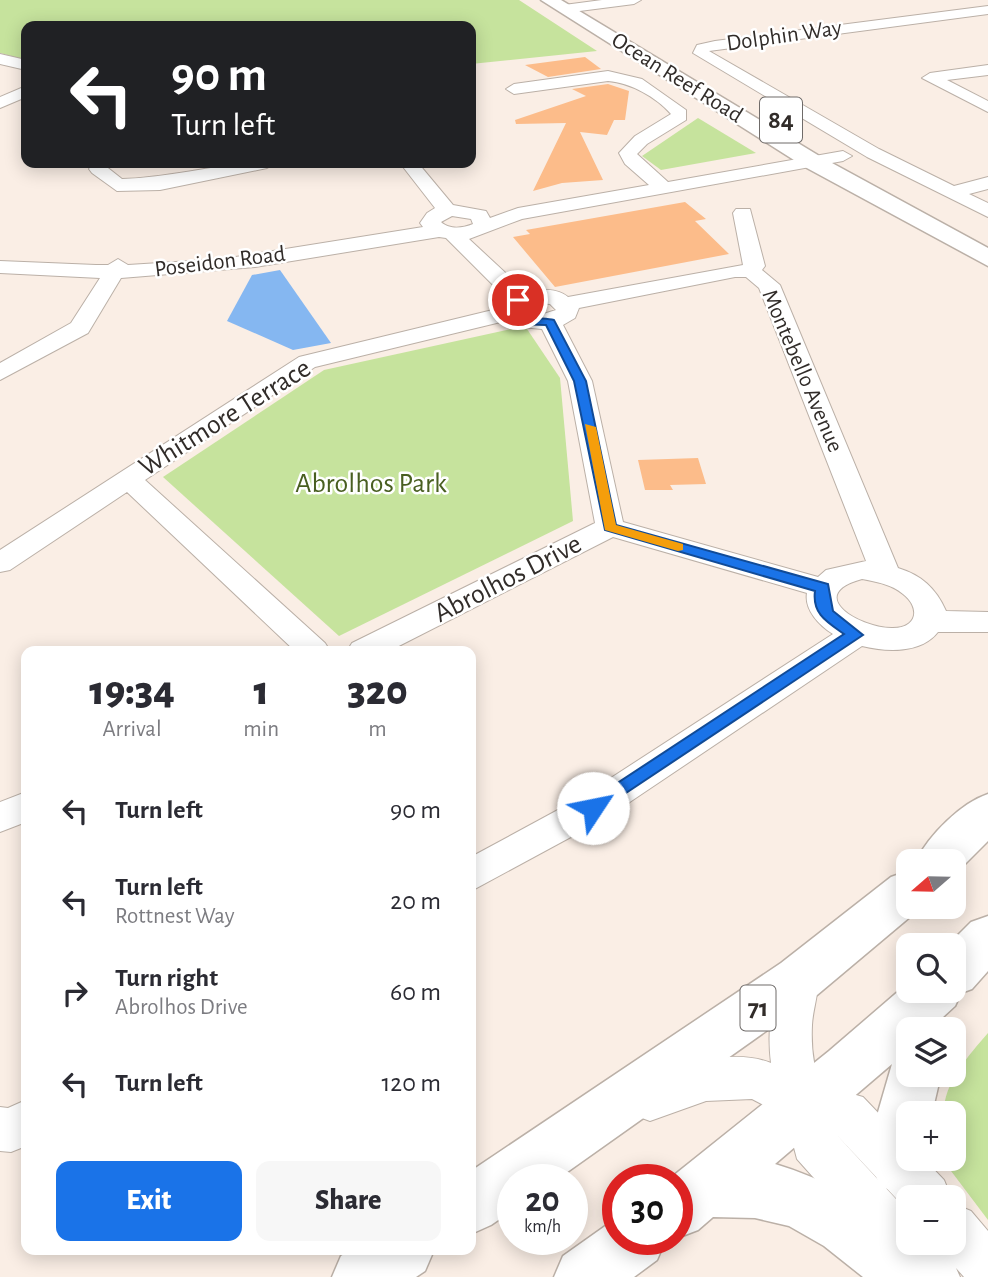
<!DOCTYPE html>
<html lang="en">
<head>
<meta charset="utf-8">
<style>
  :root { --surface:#fff; --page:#f7f7f7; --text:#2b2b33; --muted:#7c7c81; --accent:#1a73e8 }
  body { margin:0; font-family:"Alegreya Sans",sans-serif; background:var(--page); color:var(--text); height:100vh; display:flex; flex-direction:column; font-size:26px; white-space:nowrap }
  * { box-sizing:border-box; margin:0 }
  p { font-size:23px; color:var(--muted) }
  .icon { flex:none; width:38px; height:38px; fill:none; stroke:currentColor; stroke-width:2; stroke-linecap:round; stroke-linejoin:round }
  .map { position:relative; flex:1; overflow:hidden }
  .sheet { position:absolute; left:21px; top:646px; width:455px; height:609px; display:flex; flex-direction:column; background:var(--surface); border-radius:14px; box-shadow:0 4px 18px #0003 }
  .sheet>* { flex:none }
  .banner { position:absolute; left:21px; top:21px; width:455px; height:147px; border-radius:14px; box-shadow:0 4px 18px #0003; background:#202124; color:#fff; overflow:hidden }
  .needle { width:46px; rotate:250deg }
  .fabs { position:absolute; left:896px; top:849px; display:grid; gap:14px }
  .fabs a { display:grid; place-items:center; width:70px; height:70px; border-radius:14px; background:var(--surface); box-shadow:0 4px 18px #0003; font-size:35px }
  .speed { position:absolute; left:497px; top:1164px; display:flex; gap:14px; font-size:35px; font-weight:700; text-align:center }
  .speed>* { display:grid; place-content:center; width:91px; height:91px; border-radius:50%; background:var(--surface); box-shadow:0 4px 18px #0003; line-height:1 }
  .speed small { font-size:18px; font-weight:400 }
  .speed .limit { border:10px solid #d22; background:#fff; color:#111 }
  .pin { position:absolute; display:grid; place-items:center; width:60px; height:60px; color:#fff; margin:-30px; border:4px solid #fff; border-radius:50%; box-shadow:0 2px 7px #0007 }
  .me { position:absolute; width:77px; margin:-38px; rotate:56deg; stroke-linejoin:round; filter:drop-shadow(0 0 5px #0008) }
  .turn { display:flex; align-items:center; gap:24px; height:147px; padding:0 35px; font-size:32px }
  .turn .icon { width:91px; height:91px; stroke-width:2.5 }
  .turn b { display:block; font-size:49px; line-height:60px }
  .eta { display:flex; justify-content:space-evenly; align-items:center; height:119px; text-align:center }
  .eta b { font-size:42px; font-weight:800; line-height:49px }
  .action { display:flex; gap:14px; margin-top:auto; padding:14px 35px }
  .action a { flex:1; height:80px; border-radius:14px; background:var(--accent); color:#fff; font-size:28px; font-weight:800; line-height:80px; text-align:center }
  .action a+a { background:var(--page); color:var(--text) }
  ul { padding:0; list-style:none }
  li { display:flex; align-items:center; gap:21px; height:91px; padding:0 35px }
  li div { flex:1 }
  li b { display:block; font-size:26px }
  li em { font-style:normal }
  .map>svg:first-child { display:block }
  .green { fill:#c6e39d }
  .water { fill:#85b7f1 }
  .building { fill:#fcbc8a }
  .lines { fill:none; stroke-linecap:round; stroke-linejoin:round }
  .minor-casing { stroke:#bbb0a7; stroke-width:2 }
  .major-casing { stroke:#bbb0a7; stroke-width:3 }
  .highway-casing { stroke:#bbb0a7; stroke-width:3 }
  .minor { fill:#fff; fill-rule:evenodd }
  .major { fill:#fff; fill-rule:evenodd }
  .highway { fill:#fff; fill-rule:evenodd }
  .route { fill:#1a73e8; stroke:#114b97; stroke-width:2 }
  .slow { fill:#f59e0b }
  .labels { text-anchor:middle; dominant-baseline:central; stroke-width:5; stroke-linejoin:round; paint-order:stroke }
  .far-street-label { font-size:23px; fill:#312c29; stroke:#fff }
  .shield { fill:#fff; stroke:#6f6b69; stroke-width:2 }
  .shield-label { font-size:26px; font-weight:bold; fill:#312c29 }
  .street-label { font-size:28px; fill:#312c29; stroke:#fff }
  .park-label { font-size:28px; fill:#495f21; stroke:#fff }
</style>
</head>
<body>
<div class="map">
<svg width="988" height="1277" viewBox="0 0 988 1277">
  <rect width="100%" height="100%" fill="#faeee5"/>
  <!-- green -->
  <g class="green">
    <path d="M0 0H519L597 51 471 64V26H26V60L0 53Z"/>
    <path d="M698 118 756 153 661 170 642 156Z"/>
    <path d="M525 326 560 378 573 521 339 636 163 477 324 370Z"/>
    <path d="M988 1033V1220L945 1163V1159L954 1158V1113H944C943 1083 970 1054 988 1033Z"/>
  </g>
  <!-- water -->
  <path class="water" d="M280 270 331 343 293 350 227 321 252 275Z"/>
  <!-- building -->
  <g class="building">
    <path d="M585 57 601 69 548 77 525 65Z"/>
    <path d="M608 84 629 91 625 120H614L607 135 580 132 603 180 562 183 533 191 566 123 516 124 515 120 586 96 572 89Z"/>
    <path d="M685 202 706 219 695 221 729 254 555 287 513 237 530 234 526 230Z"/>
    <path d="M698 458 706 484 670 485 673 490H645L638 460Z"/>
  </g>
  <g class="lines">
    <defs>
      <g id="minor">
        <path d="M602 0H641L634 4 564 13 557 9 564 5Z"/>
        <path d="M988 6V14L709 51 879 149 954 186 988 177V189L969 194 988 203V217L867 157 693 53 697 45 715 41Z"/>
        <path d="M0 54 26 60V70L0 64Z"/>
        <path d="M988 65V75L947 80 988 101V112L922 78 930 73Z"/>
        <path d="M608 71 642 79 686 110V120L647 144 637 154 668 182 843 151 852 156 843 161 522 219 469 239 526 292C539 289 557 288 568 297L743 265 733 213 736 209H750L765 266 762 270 780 285 898 568C921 575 936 588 946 611L988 612V632H938C921 654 886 652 862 646L606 818 471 891V857L580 798 833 634C820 626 804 610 807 593L613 537 389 651H347L352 643 595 523 568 381 542 329 521 327 509 320 315 367 145 480 325 643 330 651H295L127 492 10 570 0 572V550L299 357 501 308 507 299 446 238 439 237 255 267 121 278 88 333 0 380V363L71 323 100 278 0 273V261L96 265H108L118 259 128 265 223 259 423 227 420 223 427 213 435 208 400 163H418L453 205 486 211 490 218 518 208 649 185 625 164 619 153 635 136 671 114C656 97 631 83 608 81L514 94 506 89 514 84ZM452 216 471 219 473 224C463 228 450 230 441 222ZM735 277H746L759 288 866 561 826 570 818 577 623 522 592 381 563 325 575 318 579 308ZM538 303 550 304 556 310 537 316 523 308ZM862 579C877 582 891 584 903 594 921 608 917 628 893 628 861 629 803 595 862 579Z"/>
        <path d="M26 86V97L0 108V97Z"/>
        <path d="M93 163H111L108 168 122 179C174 178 224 161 276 163L267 168 160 190 117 191 92 173 89 169Z"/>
        <path d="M26 792V822L0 832V802Z"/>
        <path d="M799 961 814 966C823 986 813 1004 812 1025 811 1046 813 1067 821 1085L863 1097 908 1144V1158H923L944 1180 951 1197H908V1211L834 1132 908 1212V1242H954V1204L971 1211 988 1231V1277H964L956 1268 960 1277H902L797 1159 786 1117 752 1099 706 1101 650 1121 634 1115 628 1100 634 1085C676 1068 727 1046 771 1063 767 1031 771 995 784 966Z"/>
        <path d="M26 1100V1146L11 1152 0 1151V1107L8 1108Z"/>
      </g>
      <path id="major" d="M541 0H561L821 157 988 248V266L805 167Z"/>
      <g id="highway">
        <path d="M988 794V841L955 874 954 861H916C929 835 961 803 988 794Z"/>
        <path d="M908 871V906H923L817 995 556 1180H513V1210L491 1225 471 1234V1171L781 963 891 877Z"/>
        <path d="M988 916V971L972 989 961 993 955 1006 930 1029H908V1049L904 1053 908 1051V1074H941L932 1113H908V1158H929L920 1186 900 1194 880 1186 872 1166 876 1119 892 1064 775 1164C825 1179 869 1204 908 1238V1242H914L928 1256 937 1277H863L824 1246 789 1226 755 1218 713 1217 698 1230 677 1238V1180H668L829 1051 908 983V990H954V945H948L971 922Z"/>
        <path d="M618 1217V1239H666L657 1260 634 1277H554L563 1256Z"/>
        <path d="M350 1250H434L425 1271 416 1277H332L341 1256Z"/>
      </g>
    </defs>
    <!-- minor casing -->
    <use href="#minor" class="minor-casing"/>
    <!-- major casing -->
    <use href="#major" class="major-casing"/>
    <!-- highway casing -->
    <use href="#highway" class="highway-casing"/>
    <!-- minor -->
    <use href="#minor" class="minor"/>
    <!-- major -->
    <use href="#major" class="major"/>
    <!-- highway -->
    <use href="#highway" class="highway"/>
  </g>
  <!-- route -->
  <path class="route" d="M518 297 524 300 517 308C525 321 541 317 554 320L586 381 616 525 828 584 833 611 863 635 593 815 587 813 584 808 587 803 844 634C827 622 812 614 815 591L605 530 574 381 546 325C530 325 513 325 506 308Z"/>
  <!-- slow -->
  <path class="slow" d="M585 424 596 427 616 525 683 544V550L678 551 605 530Z"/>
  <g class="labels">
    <!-- far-street labels -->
    <g class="far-street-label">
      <text transform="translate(784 36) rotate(-8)">Dolphin Way</text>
      <text transform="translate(677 78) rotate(32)">Ocean Reef Road</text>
      <text transform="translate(220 262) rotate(-7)">Poseidon Road</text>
      <text transform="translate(802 371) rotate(67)">Montebello Avenue</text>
    </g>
    <!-- shield labels -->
    <g class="shield">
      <rect x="760" y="97.5" width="42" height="45" rx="5"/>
      <rect x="740.5" y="985.5" width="35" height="45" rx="5"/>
    </g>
    <g class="shield-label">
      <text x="781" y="120">84</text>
      <text x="758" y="1008">71</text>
    </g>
    <!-- street labels -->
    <g class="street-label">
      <text transform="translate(225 418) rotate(-32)">Whitmore Terrace</text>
      <text transform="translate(508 579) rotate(-27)">Abrolhos Drive</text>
    </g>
    <!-- park labels -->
    <g class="park-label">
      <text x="371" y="484">Abrolhos Park</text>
    </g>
  </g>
</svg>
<div class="fabs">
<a><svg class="needle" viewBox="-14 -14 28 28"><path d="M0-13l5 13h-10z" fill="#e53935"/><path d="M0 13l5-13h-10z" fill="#7c7c81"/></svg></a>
<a><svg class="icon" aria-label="search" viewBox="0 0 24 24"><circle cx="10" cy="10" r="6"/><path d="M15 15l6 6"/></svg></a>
<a><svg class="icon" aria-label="layers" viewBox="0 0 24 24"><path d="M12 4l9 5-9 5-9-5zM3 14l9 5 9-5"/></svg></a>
<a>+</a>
<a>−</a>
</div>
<div class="speed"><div>20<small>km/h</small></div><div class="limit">30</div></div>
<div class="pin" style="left:518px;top:300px;background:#d93025"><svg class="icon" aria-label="arrive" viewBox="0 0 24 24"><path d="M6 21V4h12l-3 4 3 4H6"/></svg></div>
<svg class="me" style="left:593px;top:808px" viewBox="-20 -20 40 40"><circle r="19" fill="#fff"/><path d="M0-13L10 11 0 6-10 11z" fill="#1a73e8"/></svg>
<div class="banner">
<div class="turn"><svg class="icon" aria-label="left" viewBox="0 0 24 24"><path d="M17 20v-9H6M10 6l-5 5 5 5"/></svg><div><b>90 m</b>Turn left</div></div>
</div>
<section class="sheet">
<div class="eta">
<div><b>19:34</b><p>Arrival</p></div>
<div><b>1</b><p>min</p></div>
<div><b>320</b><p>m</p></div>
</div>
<ul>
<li><svg class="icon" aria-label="left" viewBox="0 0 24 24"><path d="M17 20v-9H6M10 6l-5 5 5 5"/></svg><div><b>Turn left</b></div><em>90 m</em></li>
<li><svg class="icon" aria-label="left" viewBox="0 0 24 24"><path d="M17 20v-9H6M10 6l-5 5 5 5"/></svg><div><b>Turn left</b><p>Rottnest Way</p></div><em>20 m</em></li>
<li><svg class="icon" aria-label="right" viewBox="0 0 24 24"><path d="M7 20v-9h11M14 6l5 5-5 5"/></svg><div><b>Turn right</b><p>Abrolhos Drive</p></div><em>60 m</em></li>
<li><svg class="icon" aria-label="left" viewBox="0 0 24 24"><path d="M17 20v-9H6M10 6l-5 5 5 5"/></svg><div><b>Turn left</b></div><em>120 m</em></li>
</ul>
<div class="action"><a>Exit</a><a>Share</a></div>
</section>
</div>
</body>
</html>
